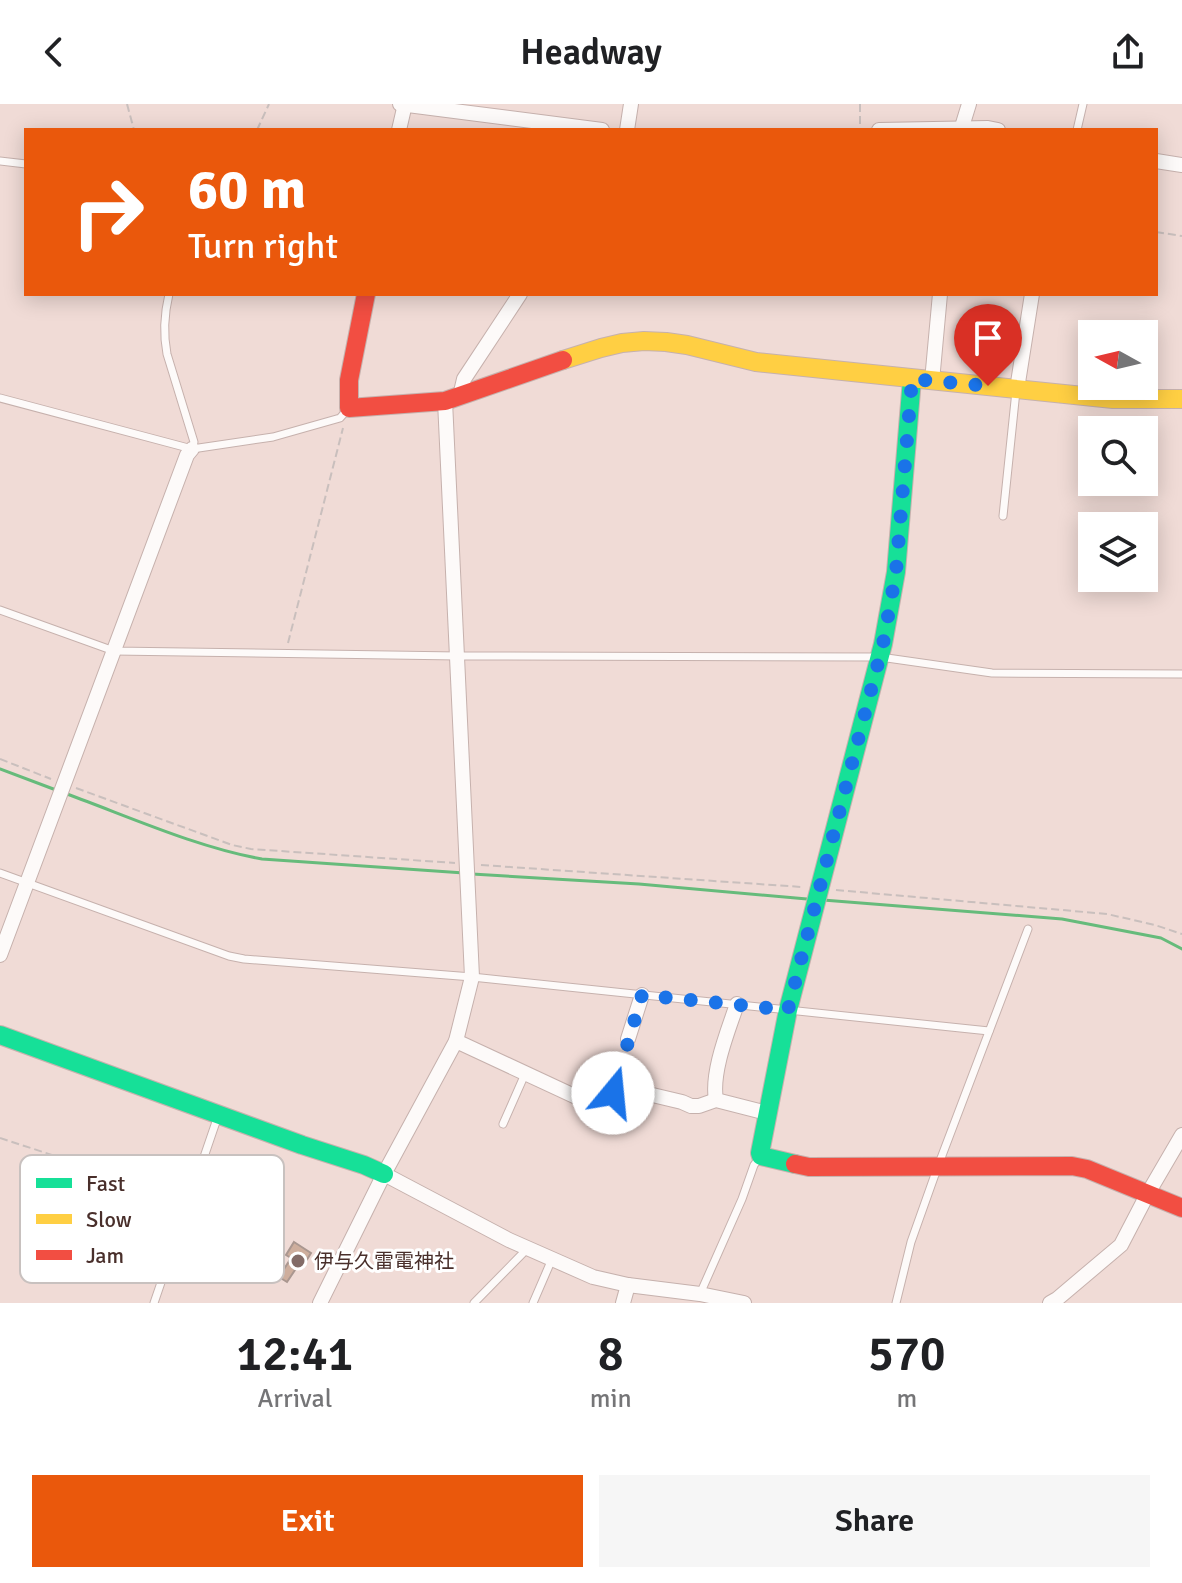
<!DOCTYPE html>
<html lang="en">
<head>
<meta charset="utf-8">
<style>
  :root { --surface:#fff; --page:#f6f6f6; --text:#202124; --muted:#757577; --accent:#ea580c }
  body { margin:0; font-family:Signika,"Noto Sans JP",sans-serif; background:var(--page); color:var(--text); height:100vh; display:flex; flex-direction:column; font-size:30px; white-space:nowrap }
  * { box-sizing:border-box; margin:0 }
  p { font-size:26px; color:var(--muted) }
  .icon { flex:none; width:44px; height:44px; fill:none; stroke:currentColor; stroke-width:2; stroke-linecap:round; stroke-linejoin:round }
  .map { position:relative; height:1199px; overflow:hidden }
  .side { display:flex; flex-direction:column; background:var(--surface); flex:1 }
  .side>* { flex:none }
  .banner { position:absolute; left:24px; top:24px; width:1134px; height:168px; border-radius:0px; box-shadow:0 4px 20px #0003; background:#ea580c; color:#fff; overflow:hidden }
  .needle { width:52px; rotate:278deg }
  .buttons { position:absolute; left:1078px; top:216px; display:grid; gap:16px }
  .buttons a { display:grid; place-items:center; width:80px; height:80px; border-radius:0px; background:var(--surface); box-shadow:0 4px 20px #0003; font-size:40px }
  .pin { position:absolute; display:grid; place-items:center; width:68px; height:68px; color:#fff; margin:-82px -34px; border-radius:50% 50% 50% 0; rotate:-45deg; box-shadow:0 0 8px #0007 }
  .pin .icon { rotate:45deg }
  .me { position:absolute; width:88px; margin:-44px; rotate:17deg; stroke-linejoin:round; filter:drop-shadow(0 0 6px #0008) }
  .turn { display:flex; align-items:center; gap:28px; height:168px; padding:0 32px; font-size:36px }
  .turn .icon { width:104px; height:104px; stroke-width:2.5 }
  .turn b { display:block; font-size:56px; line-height:68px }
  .eta { display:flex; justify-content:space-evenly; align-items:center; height:136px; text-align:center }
  .eta b { font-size:48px; font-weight:600; line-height:56px }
  .primary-button { display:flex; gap:16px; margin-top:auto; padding:16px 32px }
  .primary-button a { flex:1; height:92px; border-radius:0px; background:var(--accent); color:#fff; font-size:32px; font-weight:600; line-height:92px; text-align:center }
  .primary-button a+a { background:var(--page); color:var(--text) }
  header { display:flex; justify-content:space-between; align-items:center; height:104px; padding:0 32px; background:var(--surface); font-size:36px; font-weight:600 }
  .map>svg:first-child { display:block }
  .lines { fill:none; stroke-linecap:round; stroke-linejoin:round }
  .stream { stroke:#66bb7b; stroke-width:3 }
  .building { fill:#ceae9d; stroke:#aa9790; stroke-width:2 }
  .lane-casing { stroke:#c6b1ad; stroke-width:9 }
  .street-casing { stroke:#c6b1ad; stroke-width:16 }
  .fast-casing { stroke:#c6b1ad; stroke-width:20 }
  .slow-casing { stroke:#c6b1ad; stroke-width:20 }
  .jam-casing { stroke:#c6b1ad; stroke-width:20 }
  .path { stroke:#c9bfbd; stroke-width:2; stroke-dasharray:8 4; stroke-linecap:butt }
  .lane { stroke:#fdfaf9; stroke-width:7 }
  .street { stroke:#fdfaf9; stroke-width:14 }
  .fast { stroke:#16e098; stroke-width:18 }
  .slow { stroke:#ffcf43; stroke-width:18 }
  .jam { stroke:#f24e42; stroke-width:18 }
  .route { stroke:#1a73e8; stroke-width:14; stroke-dasharray:0 25.2 }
  .poi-dot { fill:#836b67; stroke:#fff; stroke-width:3 }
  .labels { text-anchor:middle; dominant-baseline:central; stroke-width:6; stroke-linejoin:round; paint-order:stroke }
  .poi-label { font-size:20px; fill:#492f2b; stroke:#fff; text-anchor:start }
  .key { fill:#fff; stroke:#c8c1bf; stroke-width:2 }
  .key-label { font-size:22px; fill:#492f2b }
</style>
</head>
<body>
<header><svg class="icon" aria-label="back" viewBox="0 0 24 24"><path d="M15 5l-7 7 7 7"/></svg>Headway<svg class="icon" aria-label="share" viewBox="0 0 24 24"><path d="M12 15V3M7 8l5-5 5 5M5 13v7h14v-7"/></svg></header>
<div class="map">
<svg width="1182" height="1199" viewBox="0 0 1182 1199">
  <rect width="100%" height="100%" fill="#f0dbd6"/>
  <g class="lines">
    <!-- stream -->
    <g class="stream">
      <path d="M0 665 56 686"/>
      <path d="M67 690C130 713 196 743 262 755L464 769"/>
      <path d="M472 770 639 780 807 795"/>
      <path d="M823 796 1062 815 1161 834 1182 845"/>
    </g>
  </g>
  <!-- building -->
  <path class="building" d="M294 1138 311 1149 303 1162 299 1160 287 1178 279 1173 291 1154 286 1151Z"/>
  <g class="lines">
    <defs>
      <g id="lane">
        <path d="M1077 26 1083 0"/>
        <path d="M0 57 26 60"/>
        <path d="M169 190C164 211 163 229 167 250L194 338 192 345"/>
        <path d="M0 294 192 345 273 333 340 314 348 305"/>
        <path d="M1003 412 1016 287"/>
        <path d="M0 506 114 547 458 552 880 553 992 569 1182 570"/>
        <path d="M0 769 229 852 244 855 472 873 989 927"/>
        <path d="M503 1020 525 970"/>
        <path d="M700 1190 742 1095 754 1061 760 1053"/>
        <path d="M154 1199 218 1012"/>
        <path d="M474 1199 528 1144"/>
        <path d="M533 1199 552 1155"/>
        <path d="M896 1199 911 1138 938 1062 1028 825"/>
      </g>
      <g id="street">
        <path d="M400 0 602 26"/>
        <path d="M399 26 405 0"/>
        <path d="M627 26 631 0"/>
        <path d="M879 26 988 24 998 26"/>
        <path d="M961 26 969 0"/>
        <path d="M1156 57 1182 61"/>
        <path d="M932 277 940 190"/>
        <path d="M1017 285 1032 190"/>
        <path d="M460 292 464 275 520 190"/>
        <path d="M0 851 187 351 192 345"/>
        <path d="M628 935 642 891"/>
        <path d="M456 937 600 1004 620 1015"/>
        <path d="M716 996C711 968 728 927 737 900"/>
        <path d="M606 1007 614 986 644 989 682 998 691 1002H699L716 996 767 1009"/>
        <path d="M384 1070 509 1136 593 1173 628 1181 700 1190 744 1199"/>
        <path d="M320 1199 384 1070 456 937 472 873 445 297"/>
        <path d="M623 1199 628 1181"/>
        <path d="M1050 1199 1057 1195 1121 1141 1147 1091 1182 1031"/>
      </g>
      <g id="fast">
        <path d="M0 931 302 1041 364 1061 384 1070"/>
        <path d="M795 1060 761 1052 760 1049 788 906 883 540 896 468 912 275"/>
      </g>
      <path id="slow" d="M563 256 601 244 622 239 644 237 666 238 687 241 756 258 1113 295H1182"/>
      <g id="jam">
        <path d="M366 190 349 276V304L445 297 563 256"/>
        <path d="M795 1060 809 1063 1072 1062 1087 1065 1182 1104"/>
      </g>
    </defs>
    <!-- lane casing -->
    <use href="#lane" class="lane-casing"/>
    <!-- street casing -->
    <use href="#street" class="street-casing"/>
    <!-- fast casing -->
    <use href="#fast" class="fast-casing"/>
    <!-- slow casing -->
    <use href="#slow" class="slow-casing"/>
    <!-- jam casing -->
    <use href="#jam" class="jam-casing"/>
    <!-- path -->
    <g class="path">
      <path d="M127 0 134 26"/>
      <path d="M860 0V26"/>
      <path d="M257 26 269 0"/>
      <path d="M1156 128 1182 132"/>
      <path d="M288 539 343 324"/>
      <path d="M0 655 51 675"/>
      <path d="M76 684 232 741 251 745 455 759"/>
      <path d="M481 761 802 783"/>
      <path d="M836 786 1107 810 1155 821 1182 830"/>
      <path d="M617 973 625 949"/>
      <path d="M0 1034 181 1093"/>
    </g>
    <!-- lane -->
    <use href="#lane" class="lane"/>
    <!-- street -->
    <use href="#street" class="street"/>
    <!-- fast -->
    <use href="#fast" class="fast"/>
    <!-- slow -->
    <use href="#slow" class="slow"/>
    <!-- jam -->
    <use href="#jam" class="jam"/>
  </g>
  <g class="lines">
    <!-- route -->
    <path class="route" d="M613 989 642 891 788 906 883 540 896 468 912 275 988 282"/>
  </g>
  <!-- markers -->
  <circle class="poi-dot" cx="298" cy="1157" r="8"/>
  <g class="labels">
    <!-- poi labels -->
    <g class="poi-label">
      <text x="314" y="1157">伊与久雷電神社</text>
    </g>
  </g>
  <!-- legend -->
  <rect x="20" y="1051" width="264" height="128" rx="12" class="key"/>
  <rect x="36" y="1074" width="36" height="10" fill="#16e098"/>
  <rect x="36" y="1110" width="36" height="10" fill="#ffcf43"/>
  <rect x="36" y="1146" width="36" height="10" fill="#f24e42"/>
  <g class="key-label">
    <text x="86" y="1087">Fast</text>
    <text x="86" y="1123">Slow</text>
    <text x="86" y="1159">Jam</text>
  </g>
</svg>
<div class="buttons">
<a><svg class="needle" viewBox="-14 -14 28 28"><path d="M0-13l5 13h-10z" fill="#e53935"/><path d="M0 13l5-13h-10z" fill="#757577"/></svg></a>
<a><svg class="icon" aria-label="search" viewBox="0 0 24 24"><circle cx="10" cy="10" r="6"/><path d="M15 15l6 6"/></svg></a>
<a><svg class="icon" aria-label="layers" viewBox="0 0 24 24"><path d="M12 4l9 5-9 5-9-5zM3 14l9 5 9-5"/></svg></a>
</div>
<div class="pin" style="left:988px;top:282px;background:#d93025"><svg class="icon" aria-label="arrive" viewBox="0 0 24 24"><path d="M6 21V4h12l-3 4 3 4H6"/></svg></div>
<svg class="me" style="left:613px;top:989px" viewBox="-20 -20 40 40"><circle r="19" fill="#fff"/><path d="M0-13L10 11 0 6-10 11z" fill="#1a73e8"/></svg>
<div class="banner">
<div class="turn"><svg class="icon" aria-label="right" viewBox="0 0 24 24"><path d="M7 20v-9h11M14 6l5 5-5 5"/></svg><div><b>60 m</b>Turn right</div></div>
</div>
</div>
<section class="side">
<div class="eta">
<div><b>12:41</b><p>Arrival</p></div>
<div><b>8</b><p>min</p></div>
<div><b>570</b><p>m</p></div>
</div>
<div class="primary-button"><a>Exit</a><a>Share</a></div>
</section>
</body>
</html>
